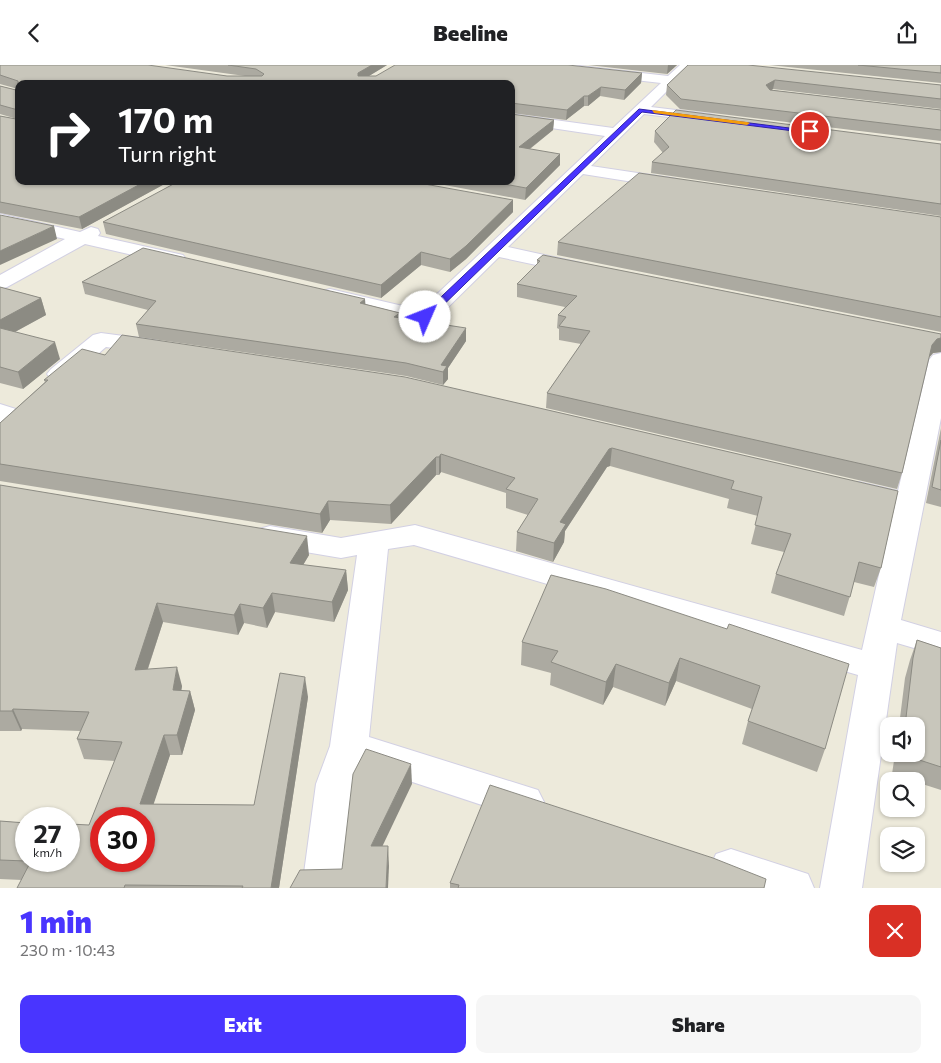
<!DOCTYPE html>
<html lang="en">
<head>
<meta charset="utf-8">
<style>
  :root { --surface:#fff; --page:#f6f6f6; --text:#202124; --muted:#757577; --accent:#4935ff }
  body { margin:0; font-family:Commissioner,sans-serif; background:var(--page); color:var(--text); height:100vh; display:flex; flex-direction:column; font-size:19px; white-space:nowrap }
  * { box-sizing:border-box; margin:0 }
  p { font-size:16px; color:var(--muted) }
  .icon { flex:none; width:28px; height:28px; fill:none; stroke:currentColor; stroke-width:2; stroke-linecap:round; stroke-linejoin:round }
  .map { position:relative; height:823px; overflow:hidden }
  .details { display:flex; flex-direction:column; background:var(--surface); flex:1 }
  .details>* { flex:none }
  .guide { position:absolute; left:15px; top:15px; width:500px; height:105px; border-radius:10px; box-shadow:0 1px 4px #0004; background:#202124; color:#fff; overflow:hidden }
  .tools { position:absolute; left:880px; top:652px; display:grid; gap:10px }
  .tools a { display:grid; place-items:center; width:45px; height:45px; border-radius:10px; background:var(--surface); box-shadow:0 1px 4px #0004; font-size:25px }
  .speed { position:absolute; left:15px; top:742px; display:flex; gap:10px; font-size:25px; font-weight:700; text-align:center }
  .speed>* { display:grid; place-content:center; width:65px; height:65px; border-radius:50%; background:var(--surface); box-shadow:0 1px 4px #0004; line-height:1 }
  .speed small { font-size:12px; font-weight:400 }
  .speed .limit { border:8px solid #d22; background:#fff; color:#111 }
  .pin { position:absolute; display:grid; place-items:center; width:42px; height:42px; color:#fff; margin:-21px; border:2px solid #fff; border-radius:50%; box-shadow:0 1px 5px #0007 }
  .me { position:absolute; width:55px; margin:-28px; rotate:46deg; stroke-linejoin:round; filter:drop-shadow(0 0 4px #0008) }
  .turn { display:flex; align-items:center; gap:18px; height:105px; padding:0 20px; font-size:22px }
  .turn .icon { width:65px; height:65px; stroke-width:2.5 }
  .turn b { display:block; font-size:35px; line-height:42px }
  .round { display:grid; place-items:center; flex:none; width:52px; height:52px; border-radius:10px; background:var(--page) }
  .headline { display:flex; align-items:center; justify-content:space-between; height:85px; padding:0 20px }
  h1 { font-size:30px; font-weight:800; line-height:38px; color:var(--accent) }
  .cta { display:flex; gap:10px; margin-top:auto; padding:10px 20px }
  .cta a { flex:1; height:58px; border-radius:10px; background:var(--accent); color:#fff; font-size:20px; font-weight:800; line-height:58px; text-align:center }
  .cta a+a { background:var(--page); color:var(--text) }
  header { display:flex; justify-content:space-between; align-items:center; height:65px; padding:0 20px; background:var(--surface); font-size:22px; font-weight:800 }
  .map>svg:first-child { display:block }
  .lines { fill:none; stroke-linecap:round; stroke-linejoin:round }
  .street-casing { stroke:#d2d0e3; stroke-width:2 }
  .street { fill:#fff; fill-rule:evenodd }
  .wall { fill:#acaaa1 }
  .shaded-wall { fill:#8c8b83 }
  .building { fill:#c8c6bb; stroke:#8c8b83; fill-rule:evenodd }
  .route { fill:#4935ff; stroke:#2f22a6 }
  .slow { fill:#f59e0b }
</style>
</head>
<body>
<header><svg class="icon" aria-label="back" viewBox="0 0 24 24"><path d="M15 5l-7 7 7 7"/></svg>Beeline<svg class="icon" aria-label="share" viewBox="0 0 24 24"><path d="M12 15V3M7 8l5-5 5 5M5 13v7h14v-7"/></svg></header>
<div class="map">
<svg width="941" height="823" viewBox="0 0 941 823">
  <rect width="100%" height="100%" fill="#edeadb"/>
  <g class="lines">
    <defs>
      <g id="street">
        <path d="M533 0H571L668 11 680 0H693L651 42 709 49 714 50 716 53 714 56 709 57 644 49 591 101 671 113 677 114 679 118 677 122 671 123 583 109 508 182 581 198 584 202 581 206 574 208 499 192 433 257 425 258 323 234 320 230 323 226 330 224 420 245 605 71 511 57V49L613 63 661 18 539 4Z"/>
        <path d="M0 149 80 167 91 162 98 164 100 168 98 171 183 190 186 194 183 198 176 200 85 179 7 222 0 224V210L65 174 0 159Z"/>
        <path d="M101 268 154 275 162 277 165 282 162 287 154 289 106 282C90 295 72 319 51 314L47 309 51 304 93 270Z"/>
        <path d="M941 288V353L901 555 941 567V591L897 578 862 823H820L858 610 414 480 388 484 369 672 538 725 544 737 538 749 524 754 361 700 354 719 344 823H302L316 719 330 681 357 490 341 493 270 481 259 478 255 471 259 464 270 461 341 473 415 460 862 585 894 443 849 432 845 426 849 420 859 417 898 426 929 295 933 290Z"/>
        <path d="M0 339 19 345 23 350 9 365 0 368Z"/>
        <path d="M731 784 808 809 814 823H733L716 817 710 803 716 789Z"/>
      </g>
    </defs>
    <!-- street casing -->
    <use href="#street" class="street-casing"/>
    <!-- street -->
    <use href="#street" class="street"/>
  </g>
  <!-- wall -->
  <g class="wall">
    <path d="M0 0 227 11H245L165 0H387L369 11 642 8 641 18 624 35 600 31 588 41H584L566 55 511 48V19H19L170 116 82 164 0 148V51L16 54H17L0 49V21L16 25 18 24 0 19Z"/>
    <path d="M588 0H677L667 9Z"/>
    <path d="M688 0 941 20V44L773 24 771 25 941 45V76L680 44 666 30 667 20Z"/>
    <path d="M769 0H941V18Z"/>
    <path d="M511 49 554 55 553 65 530 84 560 100 525 135 423 116H511Z"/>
    <path d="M655 66 941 79V151L651 108 652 97 663 88 654 77Z"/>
    <path d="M513 147 466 194 450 207 421 200 381 233 106 169 103 157Z"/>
    <path d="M941 152V267L557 190 558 177Z"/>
    <path d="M537 195 941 269V287L933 288 929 292 902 408 897 424 546 343 547 328 581 279 559 275V264L557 263 558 250 565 242 517 232V219L537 199Z"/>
    <path d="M82 217 365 234V239L400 248V253L466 276 448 303V314L443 320 406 311 139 272 136 259 148 245 85 229Z"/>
    <path d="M0 222 41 233 46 250 15 267 60 294 23 324 0 318Z"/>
    <path d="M105 290 898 426 881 503 874 522 854 517 844 551 771 528 776 509 784 487 751 479 758 451 727 443 729 434 610 401 607 402 565 466 564 477 553 497 516 486 517 467 528 450 506 443V428L441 407 439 410H436L391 459 330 455 322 468 0 416V358L45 317 44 315Z"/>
    <path d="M941 363V442L926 438Z"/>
    <path d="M0 420 309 490 303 500 346 505 348 525 334 557 275 547 267 563 244 558 238 570 163 557 148 604 182 621 181 626H190L195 645 182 690H170L153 739 254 740 308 632 279 823H17L22 815 0 814V756L26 758V796H69L89 760 115 696 84 694 77 674 80 666 22 664 21 666H0Z"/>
    <path d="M727 564 825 684 817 707 742 679 748 656 752 644 676 616 665 641 613 622 603 640 550 620 551 608 521 600 522 577Z"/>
    <path d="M917 575 941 583V725L916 717V716H914L892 709 895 689H916V661H899L905 613 910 595Z"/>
    <path d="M450 818 764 823H450Z"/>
  </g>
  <!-- shaded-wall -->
  <g class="shaded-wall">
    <path d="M372 0H387L359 17 358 11V8Z"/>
    <path d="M668 0H677L667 9Z"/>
    <path d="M642 8 641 18 624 35 625 25Z"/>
    <path d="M775 15 773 24 764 30 766 20Z"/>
    <path d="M601 22 600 31 588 41V31Z"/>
    <path d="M584 31V41L566 55 567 45Z"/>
    <path d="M554 55 553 65 518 93 519 82Z"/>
    <path d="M560 89V100L525 135 526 123Z"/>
    <path d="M146 116H170L82 164 79 152Z"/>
    <path d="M513 135V147L466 194 450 207V194Z"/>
    <path d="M54 161 57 174 0 200V186Z"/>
    <path d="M421 187V200L381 233V220Z"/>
    <path d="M41 233 46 250 0 275V255Z"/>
    <path d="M365 234 366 246 360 238Z"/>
    <path d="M400 248V260L394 252Z"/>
    <path d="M466 263V276L448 303V314L443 320V307L441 300Z"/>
    <path d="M941 273V287L933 288 927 295 932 280 937 274Z"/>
    <path d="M55 277 60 294 23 324 18 307Z"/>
    <path d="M612 383 610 401 607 402 565 466 564 477 553 497 554 478 560 457 609 384Z"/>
    <path d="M441 389V407L439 410V392Z"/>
    <path d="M436 392V410L391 459 390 440Z"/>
    <path d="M328 436 330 455 322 468 320 449Z"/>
    <path d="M307 471 309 490 293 517 290 498Z"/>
    <path d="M346 505 348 525 334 557 332 537Z"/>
    <path d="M272 528 275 547 267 563 263 543Z"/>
    <path d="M157 538 163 557 141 624 135 605Z"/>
    <path d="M240 539 244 558 238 570 234 550Z"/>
    <path d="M680 593 676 616 665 641 669 618Z"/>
    <path d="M616 599 613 622 603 640 606 617Z"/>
    <path d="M177 602 182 621 178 645 173 625Z"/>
    <path d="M305 612 308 632 279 823H271Z"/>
    <path d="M190 626 195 645 182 690 177 670Z"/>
    <path d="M13 644 22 664 21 666 12 646Z"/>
    <path d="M164 670 170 690 147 759 140 739Z"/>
    <path d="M411 699 412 719 373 801 371 781Z"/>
    <path d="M388 781 389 801 388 823H386Z"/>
  </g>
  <!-- building -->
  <g class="building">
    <path d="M0 0H148L227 11H262L264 9 256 4 228 0H372L358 8V11H376L395 0H568L642 8 625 25 601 22 588 31H584L567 45 511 38V19H19V116H146L79 152 0 137V51L16 54 18 53V45L0 40V21L16 25 18 23V16L0 10Z"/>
    <path d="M688 0H748L941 20V34L775 15 766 20 770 25 941 45V65L681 34 667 20Z"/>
    <path d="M858 0H941V8Z"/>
    <path d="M676 45 941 79V139L652 97 669 82 655 66Z"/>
    <path d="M511 49 554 55 519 82 560 89 526 123 488 116H511Z"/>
    <path d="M639 108 941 152V252L558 177Z"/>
    <path d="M179 116H408L513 135 466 181 450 194 421 187 381 220 103 157Z"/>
    <path d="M0 150 54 161 0 186Z"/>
    <path d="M143 183 365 234 360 238 400 248 394 252 466 263 441 300 447 301 443 307 406 298 136 259 156 236 82 217Z"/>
    <path d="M543 190 941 269V273L937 274 932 280 902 408 547 328 590 266 559 261 566 252 558 250 577 231 517 219 540 196 537 195Z"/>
    <path d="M0 222 41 233 0 255Z"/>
    <path d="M0 263 55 277 18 307 0 302Z"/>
    <path d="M122 270 405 312 898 426 881 503 859 497 850 532 776 509 791 469 755 460 762 432 731 424 734 416 612 383 609 384 560 457 566 459 554 478 517 467 538 434 506 424 515 413 441 389 439 392H436L390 440 328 436 320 449 0 399V358L48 315H44L82 284 105 290Z"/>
    <path d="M941 375V425L932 422Z"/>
    <path d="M0 420 307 471 290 498 346 505 332 537 272 528 263 543 240 539 234 550 157 538 135 605 177 602 173 625 190 626 177 670H164L140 739 254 740 280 608 305 612 271 823H242L243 821 125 820 124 823H17L31 796H69V759L89 760 122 677 77 674 89 647 13 644 12 646H0ZM101 754H144V796H101Z"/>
    <path d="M551 510 606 524 727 564 729 559 849 599 825 684 748 656 760 621 680 593 669 618 616 599 606 617 551 597 558 586 522 577Z"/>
    <path d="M917 575 941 583V702L901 689H916V661H905L913 593Z"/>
    <path d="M366 684 411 699 371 781H388L386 823H290L300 805 342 804 353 709Z"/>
    <path d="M490 720 713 793 766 814 764 823H458L459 820 450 818Z"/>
    <path d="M0 756 26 758V796L0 795Z"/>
  </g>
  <!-- route -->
  <path class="route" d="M639 44 813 66 810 68 642 47 429 254H422V250Z"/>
  <!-- slow -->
  <path class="slow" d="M652 45 747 57 750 58 747 60 654 48Z"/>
</svg>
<div class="tools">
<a><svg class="icon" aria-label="sound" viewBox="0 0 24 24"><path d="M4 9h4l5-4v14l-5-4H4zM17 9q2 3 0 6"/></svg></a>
<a><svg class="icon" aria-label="search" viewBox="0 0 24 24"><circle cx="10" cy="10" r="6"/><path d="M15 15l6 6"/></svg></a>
<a><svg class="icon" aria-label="layers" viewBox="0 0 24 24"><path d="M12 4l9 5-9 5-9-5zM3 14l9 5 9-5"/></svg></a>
</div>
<div class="speed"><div>27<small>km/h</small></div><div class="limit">30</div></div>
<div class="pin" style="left:810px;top:66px;background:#d93025"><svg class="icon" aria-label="arrive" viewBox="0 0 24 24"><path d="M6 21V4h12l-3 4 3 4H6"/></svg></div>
<svg class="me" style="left:425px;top:252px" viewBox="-20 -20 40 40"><circle r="19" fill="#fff"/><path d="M0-13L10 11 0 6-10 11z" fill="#4935ff"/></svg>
<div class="guide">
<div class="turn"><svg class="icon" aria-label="right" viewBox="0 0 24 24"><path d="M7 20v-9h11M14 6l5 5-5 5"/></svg><div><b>170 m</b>Turn right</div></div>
</div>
</div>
<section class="details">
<div class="headline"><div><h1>1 min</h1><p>230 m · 10:43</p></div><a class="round" style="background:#d93025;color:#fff"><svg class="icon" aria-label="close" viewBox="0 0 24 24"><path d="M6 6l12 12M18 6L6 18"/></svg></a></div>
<div class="cta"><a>Exit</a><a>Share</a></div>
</section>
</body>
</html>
